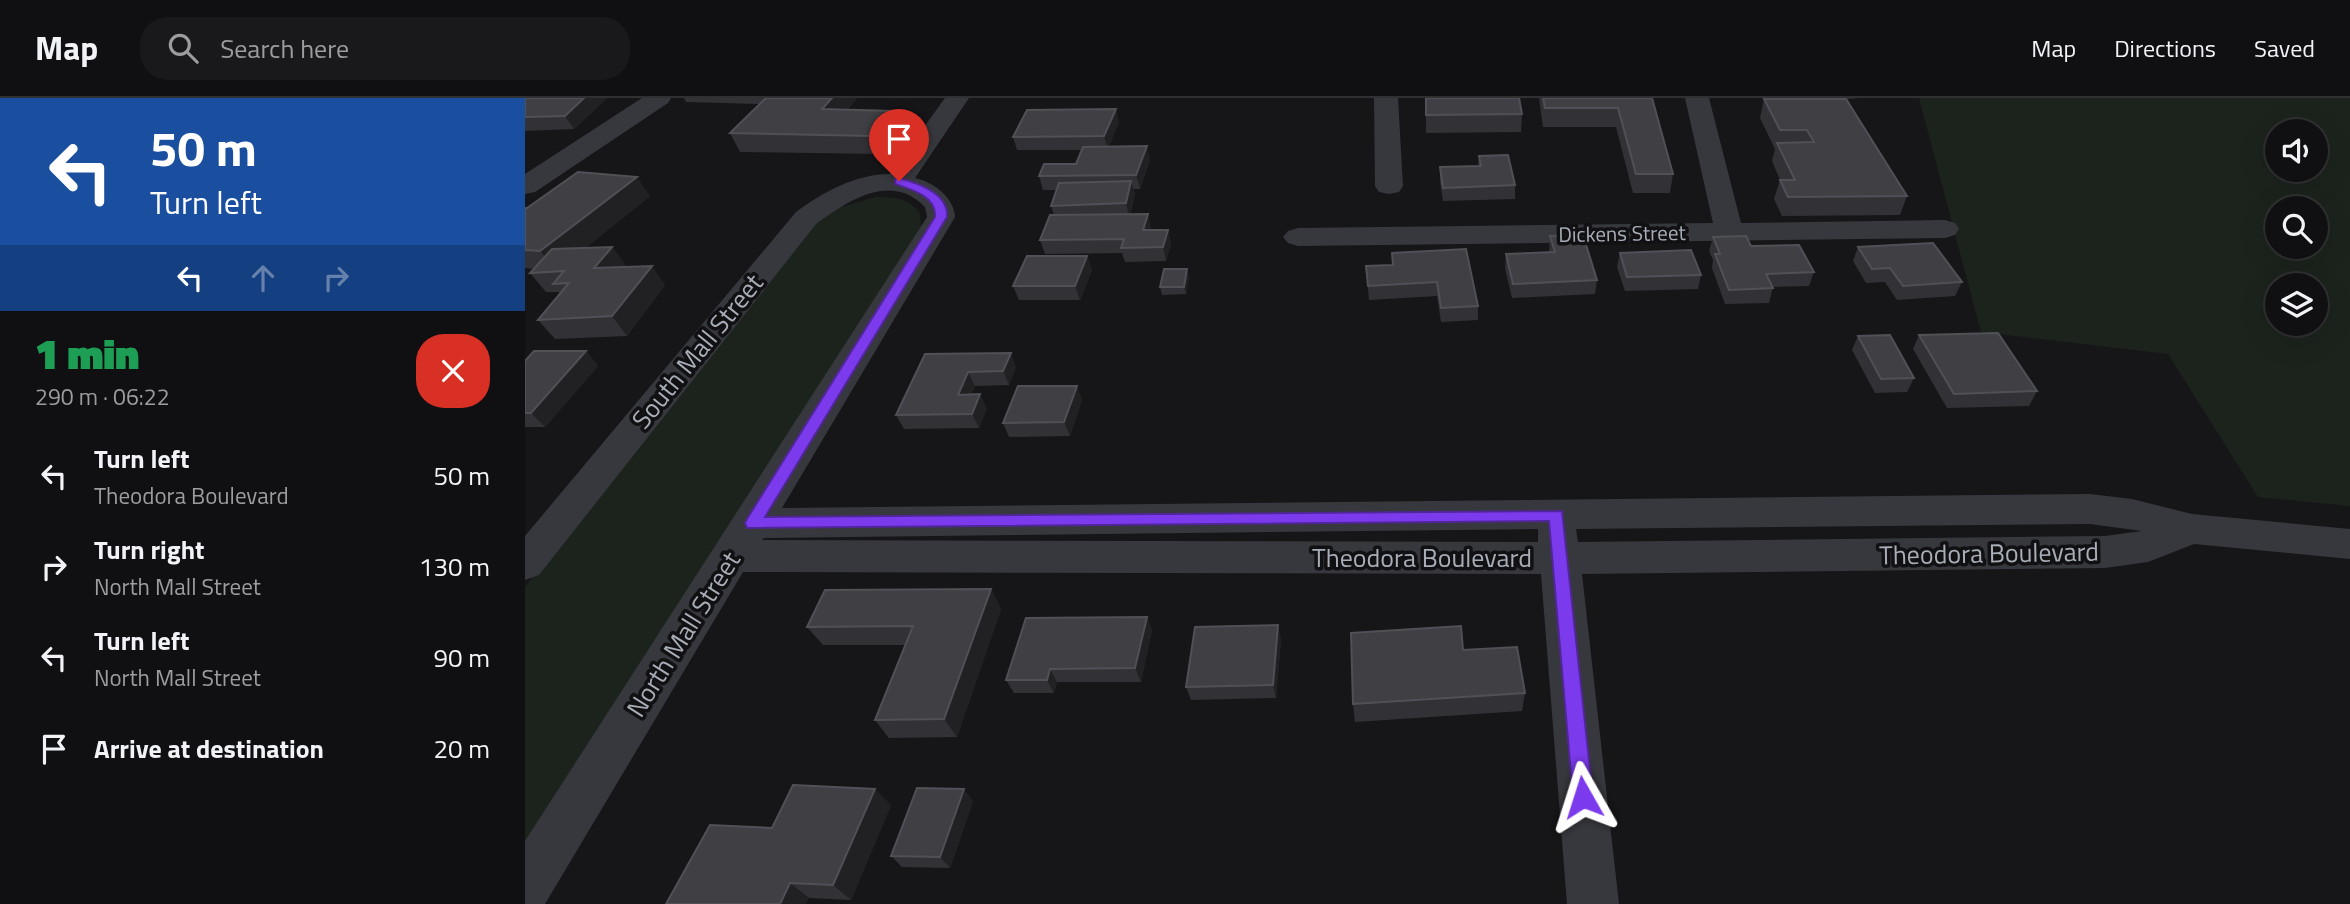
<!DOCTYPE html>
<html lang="en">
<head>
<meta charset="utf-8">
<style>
  :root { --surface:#101012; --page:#19191b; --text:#f1f3f6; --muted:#9c9d9f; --line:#303032 }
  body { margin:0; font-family:"Titillium Web",sans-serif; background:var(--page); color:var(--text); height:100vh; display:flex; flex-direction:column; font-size:26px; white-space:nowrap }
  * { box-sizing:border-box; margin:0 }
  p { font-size:23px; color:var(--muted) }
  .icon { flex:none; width:38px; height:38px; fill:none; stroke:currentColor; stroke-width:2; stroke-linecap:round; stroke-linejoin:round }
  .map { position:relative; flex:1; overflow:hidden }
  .panel { display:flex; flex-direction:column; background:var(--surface); width:525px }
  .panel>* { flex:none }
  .hud { background:#1a4fa0; color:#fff; overflow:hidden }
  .controls { position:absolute; left:1740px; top:21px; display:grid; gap:14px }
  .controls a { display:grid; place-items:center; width:63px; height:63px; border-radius:50%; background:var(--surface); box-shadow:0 7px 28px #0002,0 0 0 2px var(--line); font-size:35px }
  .pin { position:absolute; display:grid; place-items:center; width:60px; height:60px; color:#fff; margin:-72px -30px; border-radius:50% 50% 50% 0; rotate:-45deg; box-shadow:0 0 7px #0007 }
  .pin .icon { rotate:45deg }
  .me { position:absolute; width:77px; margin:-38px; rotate:354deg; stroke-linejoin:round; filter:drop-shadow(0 0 5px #0008) }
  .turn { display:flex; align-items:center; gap:24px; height:147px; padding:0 35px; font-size:32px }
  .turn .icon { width:91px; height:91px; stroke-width:2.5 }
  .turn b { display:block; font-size:49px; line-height:60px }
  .lanes { display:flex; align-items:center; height:66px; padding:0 35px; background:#0003; justify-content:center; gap:35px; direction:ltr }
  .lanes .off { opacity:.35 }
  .round { display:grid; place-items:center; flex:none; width:74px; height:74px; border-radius:28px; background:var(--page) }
  .headline { display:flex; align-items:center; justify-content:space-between; height:119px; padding:0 35px }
  h1 { font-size:42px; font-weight:800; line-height:52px; color:#1e9e55 }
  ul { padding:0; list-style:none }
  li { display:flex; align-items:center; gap:21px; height:91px; padding:0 35px }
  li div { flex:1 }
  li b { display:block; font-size:26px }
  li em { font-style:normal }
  header { display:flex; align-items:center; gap:42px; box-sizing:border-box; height:98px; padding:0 35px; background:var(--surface); border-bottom:2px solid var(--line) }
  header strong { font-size:33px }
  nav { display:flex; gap:38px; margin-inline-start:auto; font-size:24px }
  .search { width:490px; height:63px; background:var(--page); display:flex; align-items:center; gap:18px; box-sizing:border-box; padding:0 24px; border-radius:28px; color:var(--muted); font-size:26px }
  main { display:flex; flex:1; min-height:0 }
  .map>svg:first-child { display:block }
  .green { fill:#1c231d; fill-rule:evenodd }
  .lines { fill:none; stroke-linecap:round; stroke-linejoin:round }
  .minor { fill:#37383d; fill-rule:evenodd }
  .wall { fill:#323236 }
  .shaded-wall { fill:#212124 }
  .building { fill:#3f3f44; stroke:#4f5156; stroke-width:2 }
  .route { fill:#7c3aed; stroke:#51269a; stroke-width:2 }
  .labels { text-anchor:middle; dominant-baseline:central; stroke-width:7; stroke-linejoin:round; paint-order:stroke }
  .far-street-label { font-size:21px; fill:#a8adb8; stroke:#111113 }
  .street-label { font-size:26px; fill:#a8adb8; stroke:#111113 }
</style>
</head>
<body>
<header>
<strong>Map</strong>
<div class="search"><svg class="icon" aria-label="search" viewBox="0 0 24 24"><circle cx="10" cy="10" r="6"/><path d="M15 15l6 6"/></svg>Search here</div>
<nav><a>Map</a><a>Directions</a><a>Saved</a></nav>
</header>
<main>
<section class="panel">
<div class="hud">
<div class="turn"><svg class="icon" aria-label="left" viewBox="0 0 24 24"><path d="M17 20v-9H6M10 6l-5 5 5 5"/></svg><div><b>50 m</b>Turn left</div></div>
<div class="lanes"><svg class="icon" aria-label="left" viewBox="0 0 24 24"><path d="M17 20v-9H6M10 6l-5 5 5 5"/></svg><svg class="icon off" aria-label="ahead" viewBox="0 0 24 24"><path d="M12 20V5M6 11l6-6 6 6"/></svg><svg class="icon off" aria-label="right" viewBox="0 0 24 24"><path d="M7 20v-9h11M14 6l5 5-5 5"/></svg></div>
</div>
<div class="headline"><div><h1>1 min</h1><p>290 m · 06:22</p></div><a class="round" style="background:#d93025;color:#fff"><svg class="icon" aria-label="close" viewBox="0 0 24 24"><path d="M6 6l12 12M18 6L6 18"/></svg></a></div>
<ul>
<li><svg class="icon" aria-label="left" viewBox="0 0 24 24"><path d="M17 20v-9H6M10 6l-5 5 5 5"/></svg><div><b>Turn left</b><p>Theodora Boulevard</p></div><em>50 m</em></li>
<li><svg class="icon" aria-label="right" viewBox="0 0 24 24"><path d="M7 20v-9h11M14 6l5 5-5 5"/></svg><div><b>Turn right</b><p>North Mall Street</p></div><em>130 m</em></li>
<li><svg class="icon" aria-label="left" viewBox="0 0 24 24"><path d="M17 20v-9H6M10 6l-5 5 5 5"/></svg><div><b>Turn left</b><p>North Mall Street</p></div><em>90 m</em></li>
<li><svg class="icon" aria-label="arrive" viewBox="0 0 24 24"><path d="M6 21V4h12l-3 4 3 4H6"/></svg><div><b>Arrive at destination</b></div><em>20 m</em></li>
</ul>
</section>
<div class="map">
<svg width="1825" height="806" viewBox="0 0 1825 806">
  <rect width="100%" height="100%" fill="#161618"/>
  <!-- green -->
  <g class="green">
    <path d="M1394 0H1825V408L1733 399 1643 256 1456 234ZM1752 33H1790V72H1752ZM1752 110H1790V149H1752ZM1752 187H1790V226H1752Z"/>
    <path d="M351 99C369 99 383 100 395 115L396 130 0 749V489L279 131 306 112Z"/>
  </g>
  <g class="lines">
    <!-- minor -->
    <g class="minor">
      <path d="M117 0H146L143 5 10 94 0 96V76Z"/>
      <path d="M420 0H444L390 80C408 84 429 99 430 119L257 410 1565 396 1607 401 1667 416 1825 431V461L1669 446 1623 464 1580 470 1057 476 1094 806H1042L1016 476 218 474 20 806H0V743L402 119 400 109C366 74 324 102 291 126L14 477 0 482V438L271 114C298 94 331 76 365 76ZM1565 426 1617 433 1580 438 1053 444 1051 431ZM1013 431V444L237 442 239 440Z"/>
      <path d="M849 0H873L878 88 874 94 864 96 854 94 850 88Z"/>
      <path d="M1160 0H1184L1216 125 1420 122 1430 125 1434 131 1430 137 1420 140 773 148 763 145 758 139 763 133 773 130 1188 125Z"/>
    </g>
  </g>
  <!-- wall -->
  <g class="wall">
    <path d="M0 0H82L49 31 0 33Z"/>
    <path d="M159 0H332L322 12 369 13 377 31 357 56 215 54 205 35 234 6 161 4Z"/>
    <path d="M901 0 997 16 996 34 901 35Z"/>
    <path d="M1014 0H1127L1148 76 1145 95H1108L1091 29H1018Z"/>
    <path d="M1278 0H1335L1322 1 1382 98 1375 117 1257 118 1249 101 1255 82 1247 63 1250 51 1235 20 1239 1H1279Z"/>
    <path d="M594 24 584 48 625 61 615 91H608L610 96 605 117 626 130 625 132H643L646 146 641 163 600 164 597 155 520 156 515 142 529 117 526 108 531 92H518L514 78 551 66 557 52H492L488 39Z"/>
    <path d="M954 58 990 87V101L918 103 915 83V69L953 68Z"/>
    <path d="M125 98 60 150 87 149 101 168 140 187 102 238 30 241 13 222 35 196 34 194H21L5 175 9 171 0 170V110Z"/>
    <path d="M1025 138 1072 182 1070 196 987 200 980 170 981 156 1024 154Z"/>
    <path d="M1188 139 1226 148 1289 174 1284 188 1248 189 1244 205 1200 206 1187 170 1188 162 1184 153Z"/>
    <path d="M1333 149 1437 184 1430 198 1372 202 1360 184 1341 185 1328 163Z"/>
    <path d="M867 155 953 208V222L916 224 912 198 844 202 841 168 867 167Z"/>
    <path d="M1095 155 1176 177 1173 191 1100 193 1092 169Z"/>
    <path d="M562 158 567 172 555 202H494L488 188Z"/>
    <path d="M664 178 661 196 637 197 635 189Z"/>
    <path d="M1394 237 1512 293 1504 308 1422 310 1388 251Z"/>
    <path d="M1333 238 1389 280 1382 294 1350 295 1327 252Z"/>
    <path d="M61 253 73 268 20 329H0V263Z"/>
    <path d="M400 256 491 269 484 287 450 288 446 296 462 310 454 330 379 331 371 317Z"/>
    <path d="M557 302 545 338 484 339 478 325Z"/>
    <path d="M466 491 476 511 432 639 364 640 350 622 381 547H298L282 529Z"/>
    <path d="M622 519 627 532 616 584H532L529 595H489L481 582Z"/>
    <path d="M756 541 751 600 666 602 661 589Z"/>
    <path d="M938 552 1000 595 997 613 830 624 828 606Z"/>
    <path d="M448 703 425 770 377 769 366 758Z"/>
    <path d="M366 707 326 802 284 800 185 727 247 730Z"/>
  </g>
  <!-- shaded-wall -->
  <g class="shaded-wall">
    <path d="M59 0H82L49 31 40 18Z"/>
    <path d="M307 0H332L306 30 297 11Z"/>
    <path d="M591 11 594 24 583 52 579 38Z"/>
    <path d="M369 13 377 31 357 56 348 38Z"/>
    <path d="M622 48 625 61 615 91 611 77Z"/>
    <path d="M112 79 125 98 31 173 15 153Z"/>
    <path d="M606 83 610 96 604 119 601 105Z"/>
    <path d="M623 116 626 130 621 146 618 132Z"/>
    <path d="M643 132 646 146 641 163 638 149Z"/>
    <path d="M87 149 101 168 69 170Z"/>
    <path d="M562 158 567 172 555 202 550 188Z"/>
    <path d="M127 168 140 187 102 238 87 218Z"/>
    <path d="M662 171 664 178 661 196 659 189Z"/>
    <path d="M61 253 73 268 20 329 6 315Z"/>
    <path d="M486 255 491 269 484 287 478 273Z"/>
    <path d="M443 274 450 288 439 311 433 297Z"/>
    <path d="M552 288 557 302 545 338 539 324Z"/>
    <path d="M455 296 462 310 454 330 447 316Z"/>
    <path d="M466 491 476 511 432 639 419 621Z"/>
    <path d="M622 519 627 532 616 584 610 570Z"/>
    <path d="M753 527 756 541 751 600 748 587Z"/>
    <path d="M525 571 532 584 529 595 522 582Z"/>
    <path d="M350 691 366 707 326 802 308 787Z"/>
    <path d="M439 691 448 703 425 770 415 759Z"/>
    <path d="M265 785 284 800 281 806H255Z"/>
  </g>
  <!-- building -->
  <g class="building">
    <path d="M0 0H59L40 18 0 19Z"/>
    <path d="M241 0H307L297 11 369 13 348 38 205 35Z"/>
    <path d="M901 0H994L997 16 901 17Z"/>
    <path d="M1018 0H1127L1148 76H1111L1093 10H1020Z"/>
    <path d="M1239 1H1321L1382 98 1263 99 1255 82H1270L1252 45 1289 44 1282 32H1255Z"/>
    <path d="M591 11 579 38 488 39 502 12Z"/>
    <path d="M622 48 611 77 514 78 519 66H551L558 49Z"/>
    <path d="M983 57 990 87 918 90 915 69 956 68 954 58Z"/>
    <path d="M53 74 112 79 15 153 0 152V110H2Z"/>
    <path d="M606 83 601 105 526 108 534 85Z"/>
    <path d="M623 116 618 132H643L638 149 596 150 599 141 515 142 525 117Z"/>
    <path d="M1058 137 1072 182 988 186 981 156 1030 154 1025 138Z"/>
    <path d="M1221 138 1226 148 1274 147 1289 174 1241 176 1248 190 1204 192 1190 156H1195L1188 139Z"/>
    <path d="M1408 145 1437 184 1378 188 1365 170 1347 171 1333 149Z"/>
    <path d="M87 149 69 170 127 168 87 218 13 222 44 185 28 186 39 173 5 175 27 151Z"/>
    <path d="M941 151 953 208 916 210 912 184 843 188 841 168 868 167 867 155Z"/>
    <path d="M1166 152 1176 177 1102 179 1095 155Z"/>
    <path d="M502 158H562L550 188H488Z"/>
    <path d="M639 171H662L659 189H635Z"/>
    <path d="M1473 235 1512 293 1429 296 1394 237Z"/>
    <path d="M1365 237 1389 280 1356 281 1333 238Z"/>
    <path d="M9 253H61L6 315H0V263Z"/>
    <path d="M486 255 478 273 443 274 433 297 455 296 447 316 371 317 400 256Z"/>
    <path d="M493 288H552L539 324 478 325Z"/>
    <path d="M466 491 419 621 350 622 388 528 282 529 300 492Z"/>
    <path d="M622 519 610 570 525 571 522 582H481L501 520Z"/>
    <path d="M753 527 748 587 661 589 670 529Z"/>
    <path d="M936 528 938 552 992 549 1000 595 828 606 826 535Z"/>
    <path d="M268 687 350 691 308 787 265 785 255 806H141L185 727 247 730Z"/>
    <path d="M392 690 439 691 415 759 366 758Z"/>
  </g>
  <!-- route -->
  <path class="route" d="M374 80C392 85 424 95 422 119L240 419 1037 413 1068 699 1065 706 1058 709 1051 706 1048 699 1024 423 222 430 220 425 222 421 410 119C412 98 385 91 370 86V81Z"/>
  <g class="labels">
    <!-- far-street labels -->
    <g class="far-street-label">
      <text transform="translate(1097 135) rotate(-1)">Dickens Street</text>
    </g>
    <!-- street labels -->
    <g class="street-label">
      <text transform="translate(172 253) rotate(-51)">South Mall Street</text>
      <text transform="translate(1464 455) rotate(-1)">Theodora Boulevard</text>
      <text x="897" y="459">Theodora Boulevard</text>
      <text transform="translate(158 536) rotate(-58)">North Mall Street</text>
    </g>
  </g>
</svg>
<div class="controls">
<a><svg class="icon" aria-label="sound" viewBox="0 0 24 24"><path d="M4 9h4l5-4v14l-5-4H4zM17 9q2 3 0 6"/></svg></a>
<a><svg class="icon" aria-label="search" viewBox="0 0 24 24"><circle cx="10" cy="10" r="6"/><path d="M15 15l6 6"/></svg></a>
<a><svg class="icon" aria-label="layers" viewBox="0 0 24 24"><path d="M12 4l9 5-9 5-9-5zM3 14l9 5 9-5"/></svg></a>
</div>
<div class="pin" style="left:374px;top:83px;background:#d93025"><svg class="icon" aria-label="arrive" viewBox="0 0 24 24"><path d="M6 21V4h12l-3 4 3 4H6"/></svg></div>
<svg class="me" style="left:1058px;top:699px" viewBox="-20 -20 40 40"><path d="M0-17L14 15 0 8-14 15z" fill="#7c3aed" stroke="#fff" stroke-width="4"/></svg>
</div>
</main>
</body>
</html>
